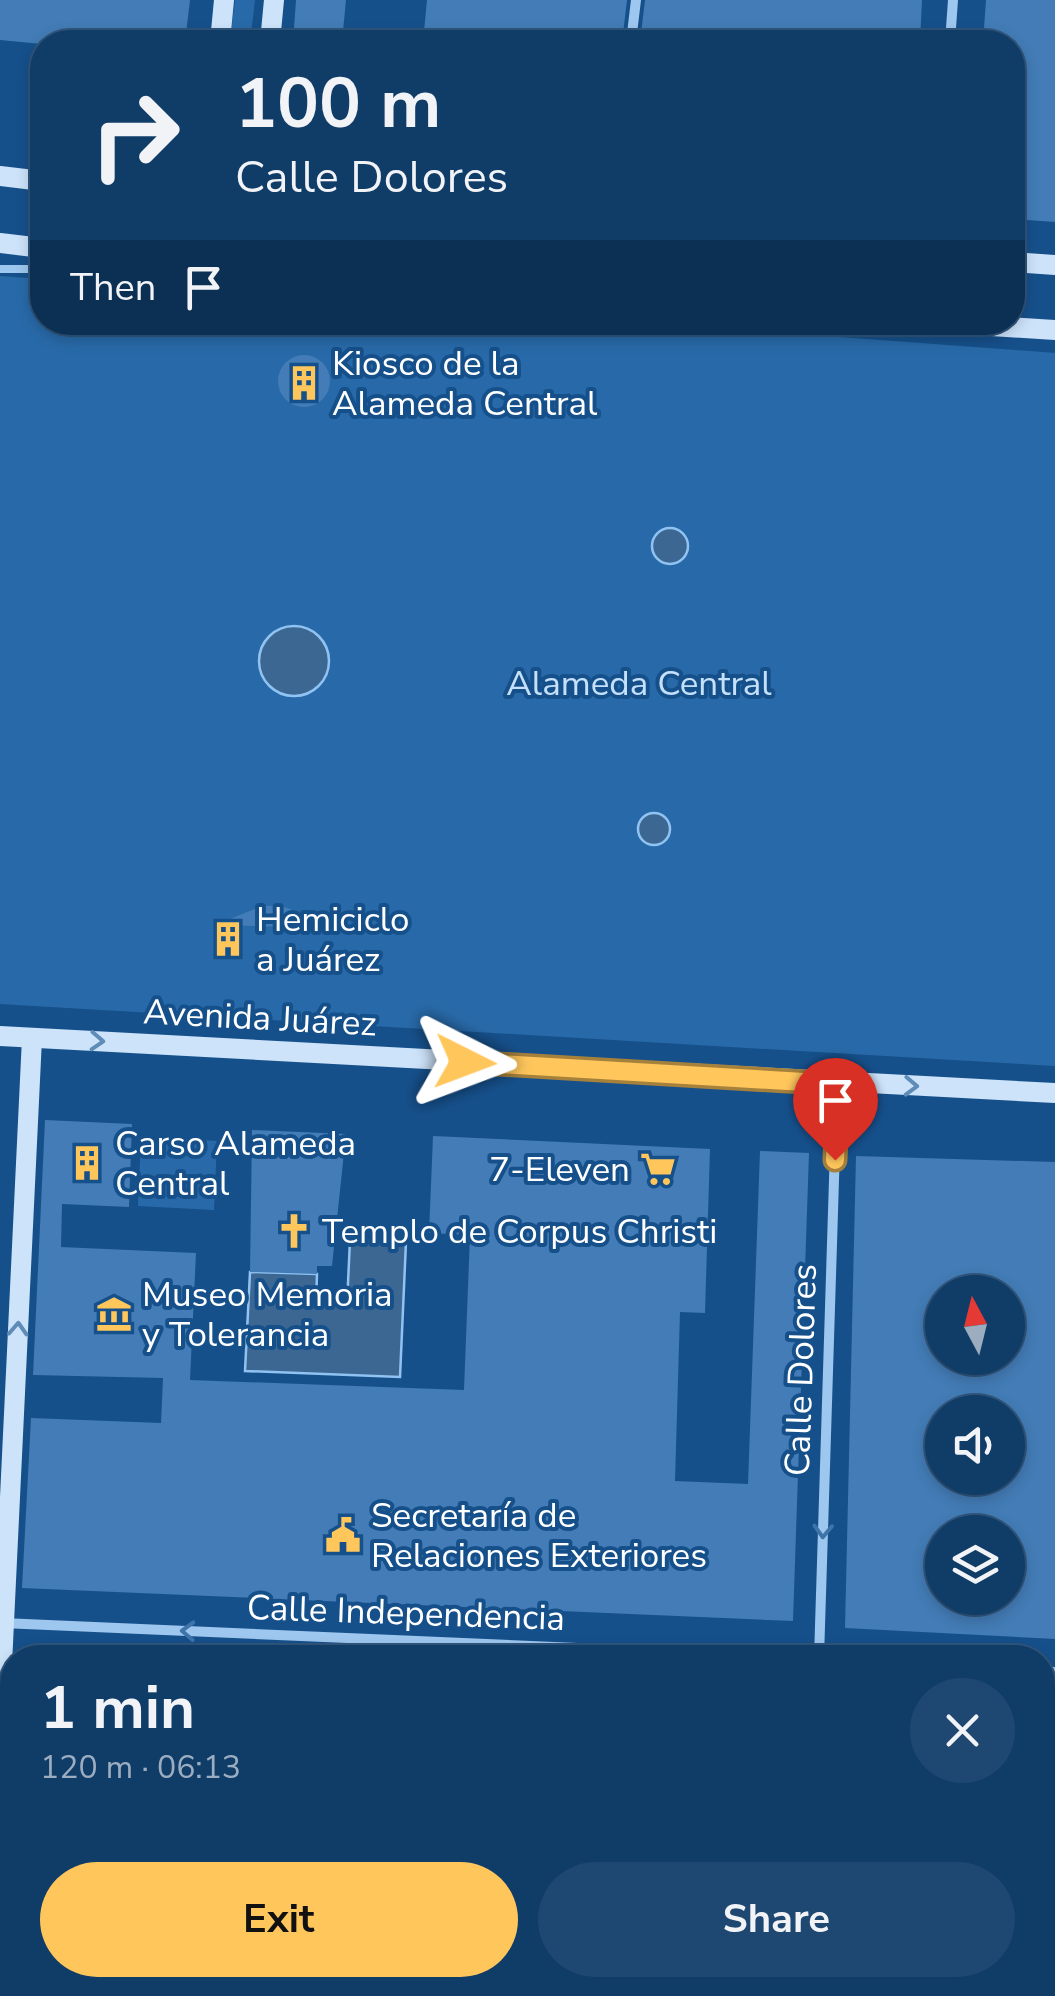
<!DOCTYPE html>
<html lang="en">
<head>
<meta charset="utf-8">
<style>
  :root { --surface:#103c68; --page:#1e4771; --text:#f1f3f6; --muted:#9cadc0; --line:#30567c; --accent:#ffc65c }
  body { margin:0; font-family:"Nunito Sans",sans-serif; background:var(--page); color:var(--text); height:100vh; display:flex; flex-direction:column; font-size:38px; white-space:nowrap }
  * { box-sizing:border-box; margin:0 }
  p { font-size:32px; color:var(--muted) }
  .icon { flex:none; width:55px; height:55px; fill:none; stroke:currentColor; stroke-width:2; stroke-linecap:round; stroke-linejoin:round }
  .map { position:relative; flex:1; overflow:hidden }
  .details { position:absolute; left:0px; top:1645px; width:1055px; height:352px; display:flex; flex-direction:column; background:var(--surface); border-radius:40px 40px 0 0; box-shadow:0 5px 15px #0003,0 0 0 2px var(--line) }
  .details>* { flex:none }
  .hud { position:absolute; left:30px; top:30px; width:995px; height:305px; border-radius:40px; box-shadow:0 5px 15px #0003,0 0 0 2px var(--line); background:#103c68; color:var(--text); overflow:hidden }
  .needle { width:65px; rotate:353deg }
  .controls { position:absolute; left:925px; top:1275px; display:grid; gap:20px }
  .controls a { display:grid; place-items:center; width:100px; height:100px; border-radius:50%; background:var(--surface); box-shadow:0 5px 15px #0003,0 0 0 2px var(--line); font-size:50px }
  .pin { position:absolute; display:grid; place-items:center; width:85px; height:85px; color:#fff; margin:-102px -42px; border-radius:50% 50% 50% 0; rotate:-45deg; box-shadow:0 0 10px #0007 }
  .pin .icon { rotate:45deg }
  .me { position:absolute; width:110px; margin:-55px; rotate:93deg; stroke-linejoin:round; filter:drop-shadow(0 0 8px #0008) }
  .turn { display:flex; align-items:center; gap:35px; height:210px; padding:0 40px; font-size:45px }
  .turn .icon { width:130px; height:130px; stroke-width:2.5 }
  .turn b { display:block; font-size:70px; line-height:85px }
  .then { display:flex; align-items:center; height:95px; padding:0 40px; background:#0003; gap:20px; font-size:38px }
  .round { display:grid; place-items:center; flex:none; width:105px; height:105px; border-radius:52px; background:var(--page) }
  .head { display:flex; align-items:center; justify-content:space-between; height:170px; padding:0 40px }
  h1 { font-size:60px; font-weight:700; line-height:75px }
  .cta { display:flex; gap:20px; margin-top:auto; padding:20px 40px }
  .cta a { flex:1; height:115px; border-radius:60px; background:var(--accent); color:#111; font-size:40px; font-weight:700; line-height:115px; text-align:center }
  .cta a+a { background:var(--page); color:var(--text) }
  .map>svg:first-child { display:block }
  .green { fill:#286aa9 }
  .water { fill:#3d6793; stroke:#90c3f2; stroke-width:2.5 }
  .building { fill:#437cb6; fill-rule:evenodd }
  .lines { fill:none; stroke-linecap:round; stroke-linejoin:round }
  .lane { stroke:#9ec7ef; stroke-width:8 }
  .street { stroke:#9ec7ef; stroke-width:10 }
  .secondary { stroke:#cce3fa; stroke-width:20 }
  .oneway { stroke:#5f8bb7 }
  .oneway2 { stroke:#3f74a9 }
  .route-casing { stroke:#a6813c; stroke-width:25 }
  .route { stroke:#ffc65c; stroke-width:18 }
  .labels { text-anchor:middle; dominant-baseline:central; stroke-width:8; stroke-linejoin:round; paint-order:stroke }
  .poi-label { font-size:35px; fill:#fff; stroke:#16508b; text-anchor:start }
  .park-label { font-size:35px; fill:#c4e0fb; stroke:#16508b }
  .street-label { font-size:35px; fill:#fff; stroke:#16508b }
</style>
</head>
<body>
<div class="map">
<svg width="1055" height="1996" viewBox="0 0 1055 1996">
  <rect width="100%" height="100%" fill="#16508b"/>
  <!-- green -->
  <g class="green">
    <path d="M235 0H255L250 42H230Z"/>
    <path d="M0 276 42 279V322H638L1055 353V1066L0 1004Z"/>
    <path d="M141 1137 217 1141 214 1210 138 1206Z"/>
  </g>
  <!-- water -->
  <g class="water">
    <circle cx="670" cy="546" r="18"/>
    <circle cx="294" cy="661" r="35"/>
    <circle cx="654" cy="829" r="16"/>
    <path d="M350 1240 406 1242 400 1377 245 1371 250 1272 317 1274 316 1303 347 1304Z"/>
  </g>
  <!-- building -->
  <g class="building">
    <path d="M0 0H190L185 42 42 44 0 40Z"/>
    <path d="M296 0H346L342 42H293Z"/>
    <path d="M427 0H627L622 42H423Z"/>
    <path d="M645 0H922L920 42H640Z"/>
    <path d="M986 0H1055V222L1012 219V42H983Z"/>
    <circle cx="304" cy="381" r="26"/>
    <path d="M262 906H281L332 923 331 928 215 925Z"/>
    <path d="M45 1120 132 1124 129 1207 62 1204 61 1247 196 1253 190 1380 464 1390 470 1235 429 1233 433 1136 710 1149 705 1313 680 1312 675 1481 748 1484 760 1151 809 1153 793 1621 22 1588 31 1418 161 1423 163 1378 33 1375Z"/>
    <path d="M252 1130 346 1134 332 1266H317V1274L250 1272Z"/>
    <path d="M856 1156 1055 1162V1639L845 1628ZM942 1292H1008V1358H942ZM942 1412H1008V1478H942ZM942 1532H1008V1598H942Z"/>
  </g>
  <g class="lines">
    <!-- lane -->
    <path class="lane" d="M0 269H42"/>
    <!-- street -->
    <g class="street">
      <path d="M631 42 636 0"/>
      <path d="M950 42 953 0"/>
      <path d="M2 1623 810 1658"/>
      <path d="M819 1658 837 1084"/>
      <path d="M1042 1671 1055 1672"/>
      <path d="M0 1981H12"/>
      <path d="M157 1985 600 1996"/>
      <path d="M810 1985V1996"/>
      <path d="M657 1996 658 1985"/>
    </g>
    <!-- secondary -->
    <g class="secondary">
      <path d="M220 42 224 0"/>
      <path d="M270 42 274 0"/>
      <path d="M0 176 42 181"/>
      <path d="M0 243 42 248"/>
      <path d="M1012 262 1055 265"/>
      <path d="M928 322 1055 330"/>
      <path d="M0 1036 1055 1093"/>
      <path d="M0 1706 32 1038"/>
    </g>
  </g>
  <!-- one-way arrows -->
  <defs><path id="oneway-chevron" d="M-2-3.5L2.5 0L-2 3.5" fill="none" stroke-width="1.6" stroke-linecap="round" stroke-linejoin="round" transform="scale(2.5)"/></defs>
  <g class="oneway">
    <use href="#oneway-chevron" transform="translate(97 1041) rotate(3)"/>
    <use href="#oneway-chevron" transform="translate(911 1086) rotate(2)"/>
    <use href="#oneway-chevron" transform="translate(18 1329) rotate(-87)"/>
  </g>
  <g class="oneway2">
    <use href="#oneway-chevron" transform="translate(823 1531) rotate(92)"/>
    <use href="#oneway-chevron" transform="translate(188 1631) rotate(-178)"/>
  </g>
  <g class="lines">
    <defs>
      <path id="route" d="M465 1062 838 1084 835 1160"/>
    </defs>
    <!-- route casing -->
    <use href="#route" class="route-casing"/>
    <!-- route -->
    <use href="#route" class="route"/>
  </g>
  <!-- icons -->
  <defs>
    <symbol id="building-bare" viewBox="-9 -9 18 18"><path d="M-4-6H4V6H1V3H-1V6H-4ZM-2.5-4.3h1.7v1.8h-1.7ZM.8-4.3h1.7v1.8H.8ZM-2.5-1h1.7V.8h-1.7ZM.8-1h1.7V.8H.8Z" fill="#ffc65c" stroke="#16508b" stroke-width="2.5" paint-order="stroke"/></symbol>
    <symbol id="supermarket-bare" viewBox="-9 -9 18 18"><path d="M-6-5.5h2.5l.6 2H6L4.5 2H-2.5L-4.4-4H-6ZM-1.5 3.2a1.3 1.3 0 1 0 .1 0ZM3 3.2a1.3 1.3 0 1 0 .1 0Z" fill="#ffc65c" stroke="#16508b" stroke-width="2.5" paint-order="stroke"/></symbol>
    <symbol id="church-bare" viewBox="-9 -9 18 18"><path d="M-1.2-6h2.4v3.5h3.3v2.4h-3.3V6h-2.4V-.1h-3.3v-2.4h3.3Z" fill="#ffc65c" stroke="#16508b" stroke-width="2.5" paint-order="stroke"/></symbol>
    <symbol id="museum-bare" viewBox="-9 -9 18 18"><path d="M0-6L6-3V-2H-6V-3ZM-5-1h2V3h-2ZM-1-1h2V3h-2ZM3-1h2V3H3ZM-6 4H6V6H-6Z" fill="#ffc65c" stroke="#16508b" stroke-width="2.5" paint-order="stroke"/></symbol>
    <symbol id="civic-bare" viewBox="-9 -9 18 18"><path d="M-.6-6.5H3V-4.5H.6V-3L4-1V1h2V6H-6V1h2V-1L-.6-3ZM-1.2 2.5V6h2.4V2.5Z" fill="#ffc65c" stroke="#16508b" stroke-width="2.5" paint-order="stroke"/></symbol>
  </defs>
  <g fill-rule="evenodd">
    <use href="#building-bare" x="279" y="358" width="50" height="50"/>
    <use href="#building-bare" x="203" y="914" width="50" height="50"/>
    <use href="#building-bare" x="62" y="1138" width="50" height="50"/>
    <use href="#supermarket-bare" x="633" y="1144" width="50" height="50"/>
    <use href="#church-bare" x="269" y="1206" width="50" height="50"/>
    <use href="#museum-bare" x="89" y="1289" width="50" height="50"/>
    <use href="#civic-bare" x="318" y="1510" width="50" height="50"/>
  </g>
  <g class="labels">
    <!-- poi labels -->
    <g class="poi-label">
      <text x="332" y="363">Kiosco de la<tspan x="332" dy="40">Alameda Central</tspan></text>
      <text x="256" y="919">Hemiciclo<tspan x="256" dy="40">a Juárez</tspan></text>
      <text x="115" y="1143">Carso Alameda<tspan x="115" dy="40">Central</tspan></text>
      <text x="630" y="1169" text-anchor="end">7-Eleven</text>
      <text x="322" y="1231">Templo de Corpus Christi</text>
      <text x="142" y="1294">Museo Memoria<tspan x="142" dy="40">y Tolerancia</tspan></text>
      <text x="371" y="1515">Secretaría de<tspan x="371" dy="40">Relaciones Exteriores</tspan></text>
    </g>
    <!-- park labels -->
    <g class="park-label">
      <text x="639" y="683">Alameda Central</text>
    </g>
    <!-- street labels -->
    <g class="street-label">
      <text transform="translate(260 1018) rotate(3)">Avenida Juárez</text>
      <text transform="translate(801 1370) rotate(-88)">Calle Dolores</text>
      <text transform="translate(406 1613) rotate(2)">Calle Independencia</text>
    </g>
  </g>
</svg>
<div class="controls">
<a><svg class="needle" viewBox="-14 -14 28 28"><path d="M0-13l5 13h-10z" fill="#e53935"/><path d="M0 13l5-13h-10z" fill="#9cadc0"/></svg></a>
<a><svg class="icon" aria-label="sound" viewBox="0 0 24 24"><path d="M4 9h4l5-4v14l-5-4H4zM17 9q2 3 0 6"/></svg></a>
<a><svg class="icon" aria-label="layers" viewBox="0 0 24 24"><path d="M12 4l9 5-9 5-9-5zM3 14l9 5 9-5"/></svg></a>
</div>
<div class="pin" style="left:835px;top:1160px;background:#d93025"><svg class="icon" aria-label="arrive" viewBox="0 0 24 24"><path d="M6 21V4h12l-3 4 3 4H6"/></svg></div>
<svg class="me" style="left:465px;top:1062px" viewBox="-20 -20 40 40"><path d="M0-17L14 15 0 8-14 15z" fill="#ffc65c" stroke="#fff" stroke-width="4"/></svg>
<div class="hud">
<div class="turn"><svg class="icon" aria-label="right" viewBox="0 0 24 24"><path d="M7 20v-9h11M14 6l5 5-5 5"/></svg><div><b>100 m</b>Calle Dolores</div></div>
<div class="then">Then<svg class="icon" aria-label="arrive" viewBox="0 0 24 24"><path d="M6 21V4h12l-3 4 3 4H6"/></svg></div>
</div>
<section class="details">
<div class="head"><div><h1>1 min</h1><p>120 m · 06:13</p></div><a class="round"><svg class="icon" aria-label="close" viewBox="0 0 24 24"><path d="M6 6l12 12M18 6L6 18"/></svg></a></div>
<div class="cta"><a>Exit</a><a>Share</a></div>
</section>
</div>
</body>
</html>
